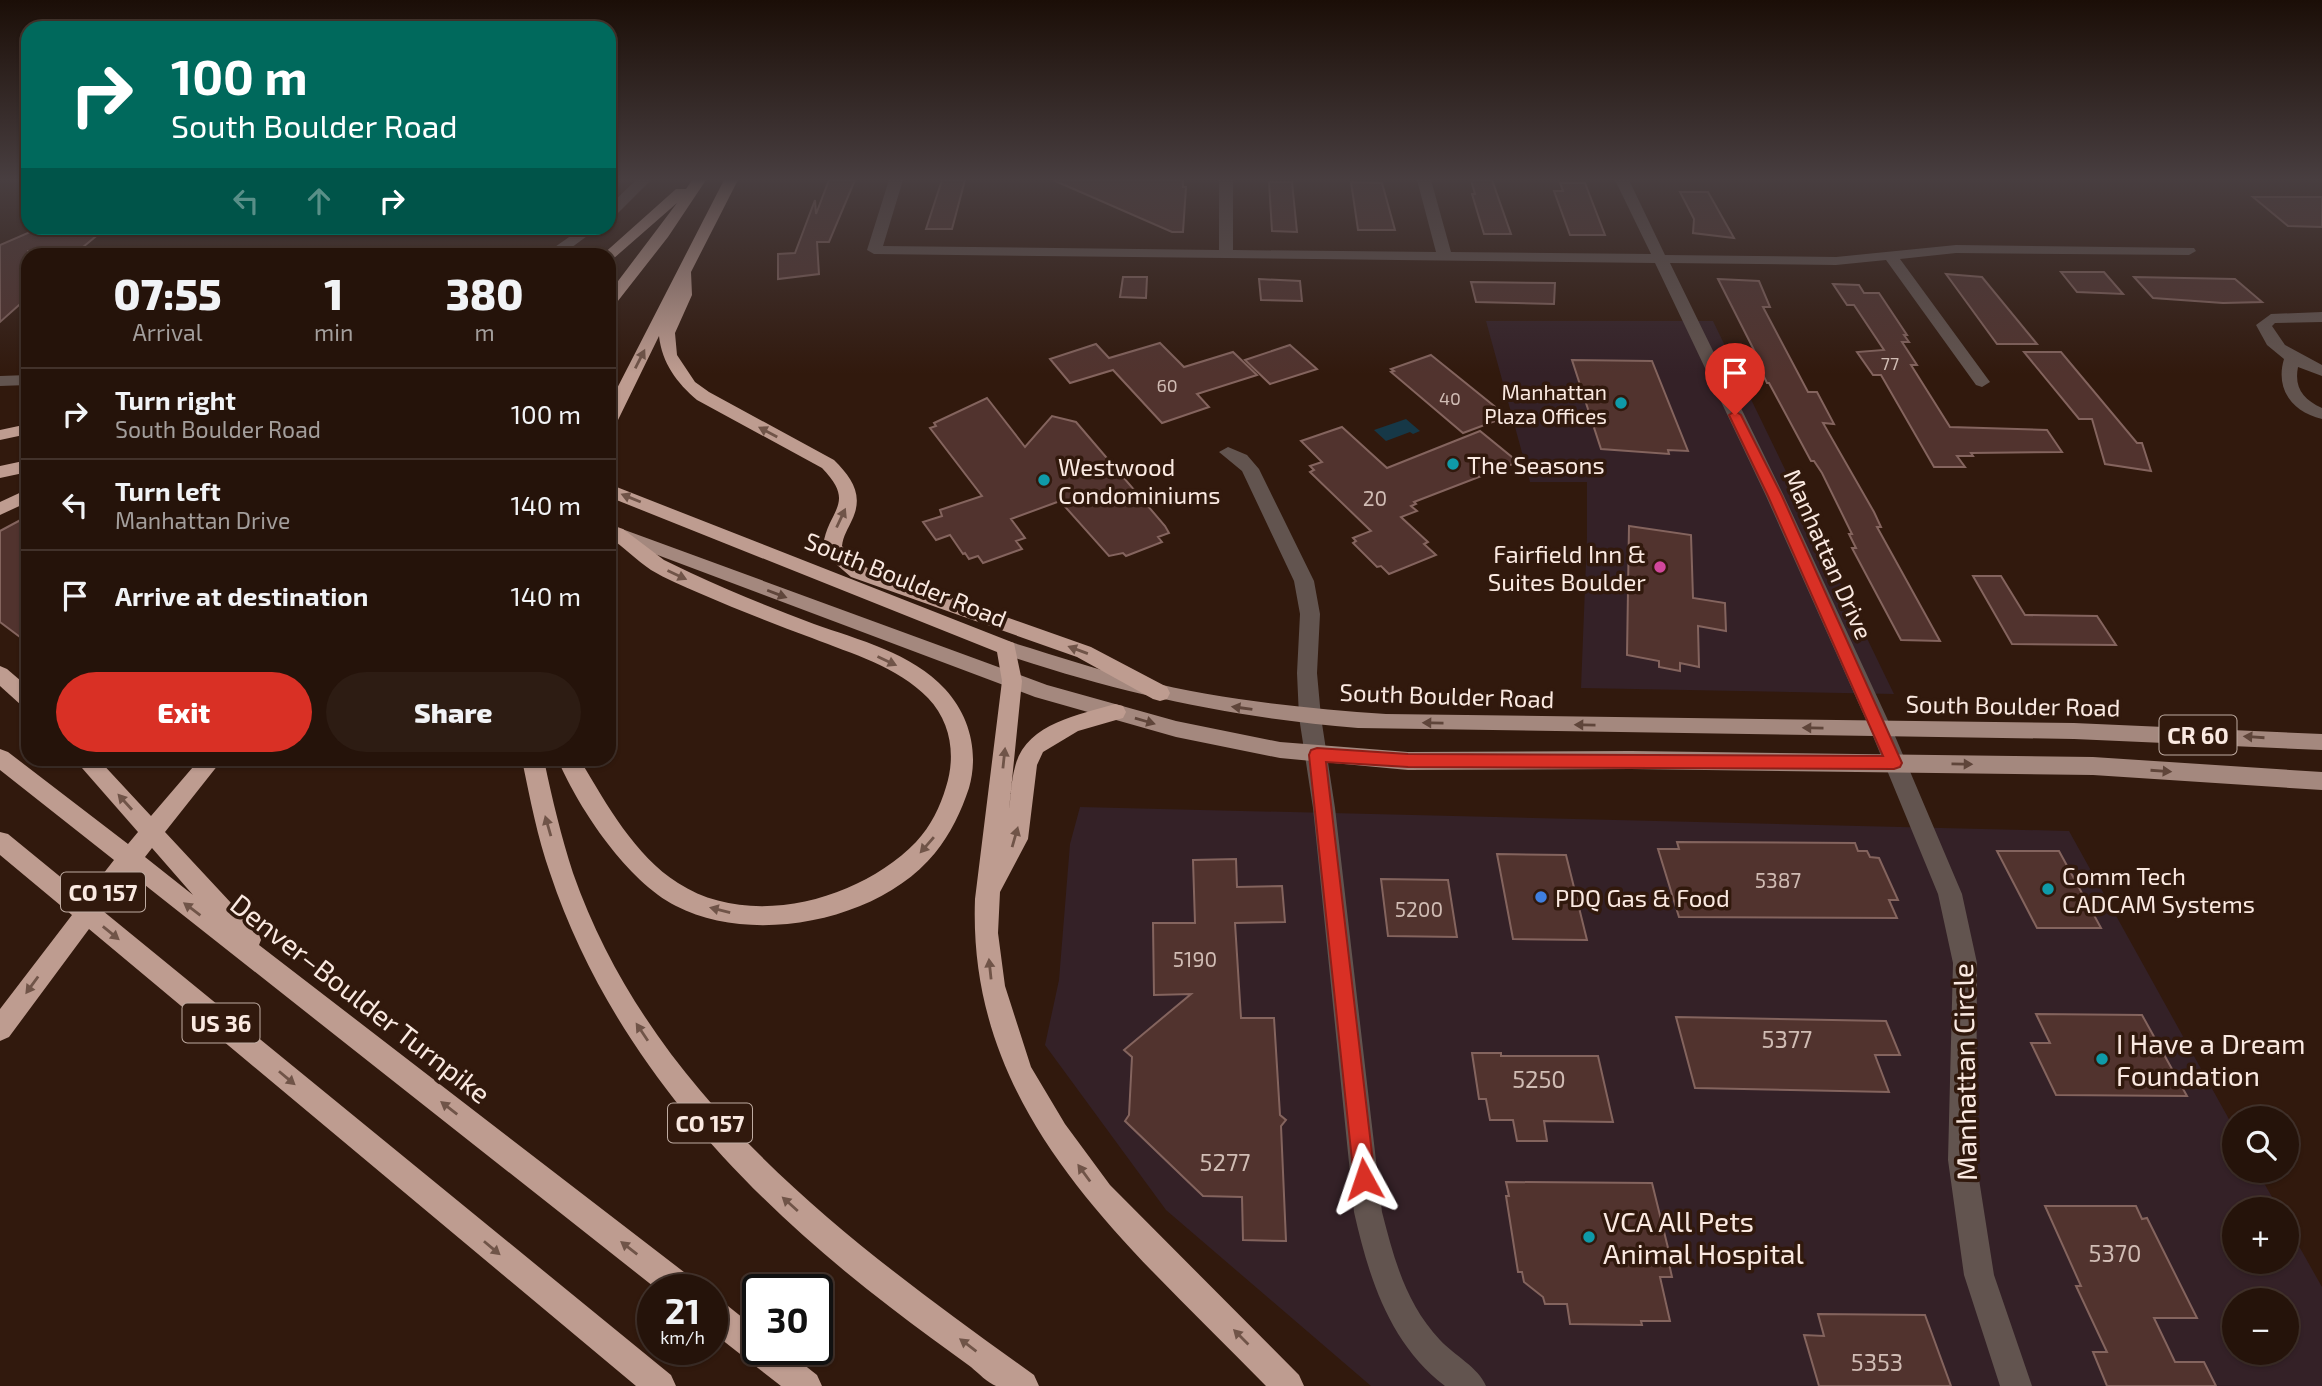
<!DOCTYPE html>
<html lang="en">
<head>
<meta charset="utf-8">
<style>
  :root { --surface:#25130a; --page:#2d1c13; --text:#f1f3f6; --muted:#a39e9c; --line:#42322b; --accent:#d93025 }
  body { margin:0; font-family:"Exo 2",sans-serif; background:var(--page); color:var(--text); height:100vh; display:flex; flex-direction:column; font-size:26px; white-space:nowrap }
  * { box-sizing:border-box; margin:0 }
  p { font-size:23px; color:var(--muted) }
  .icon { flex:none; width:38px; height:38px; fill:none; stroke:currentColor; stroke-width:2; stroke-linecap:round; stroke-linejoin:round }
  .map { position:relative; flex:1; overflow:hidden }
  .drawer { position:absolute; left:21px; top:248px; width:595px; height:518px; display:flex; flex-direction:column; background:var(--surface); border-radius:21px; box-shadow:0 2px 5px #0004,0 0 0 2px var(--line) }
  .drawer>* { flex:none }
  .top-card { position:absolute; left:21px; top:21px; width:595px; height:214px; border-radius:21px; box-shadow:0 2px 5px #0004,0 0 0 2px var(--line); background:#00695c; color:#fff; overflow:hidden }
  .buttons { position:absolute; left:2222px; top:1106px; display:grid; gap:14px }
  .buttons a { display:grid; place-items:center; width:77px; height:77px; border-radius:50%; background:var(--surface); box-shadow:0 2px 5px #0004,0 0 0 2px var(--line); font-size:35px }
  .speed { position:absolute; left:637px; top:1274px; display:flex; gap:14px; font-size:35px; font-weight:700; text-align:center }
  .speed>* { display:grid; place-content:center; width:91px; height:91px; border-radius:50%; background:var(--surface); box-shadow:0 2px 5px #0004,0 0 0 2px var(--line); line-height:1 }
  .speed small { font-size:18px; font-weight:400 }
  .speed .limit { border:4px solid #111; border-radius:10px; background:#fff; color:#111 }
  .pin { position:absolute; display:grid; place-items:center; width:60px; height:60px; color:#fff; margin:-72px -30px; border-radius:50% 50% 50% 0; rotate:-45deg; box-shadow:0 0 7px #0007 }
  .pin .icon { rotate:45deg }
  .me { position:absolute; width:77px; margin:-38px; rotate:355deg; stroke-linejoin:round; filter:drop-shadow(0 0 5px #0008) }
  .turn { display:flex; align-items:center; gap:24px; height:147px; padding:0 35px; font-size:32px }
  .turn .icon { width:91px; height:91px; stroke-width:2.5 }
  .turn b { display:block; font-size:49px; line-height:60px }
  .lanes { display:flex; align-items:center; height:66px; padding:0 35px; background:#0003; justify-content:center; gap:35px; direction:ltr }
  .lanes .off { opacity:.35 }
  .eta { display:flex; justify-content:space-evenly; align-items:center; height:119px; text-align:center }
  .eta b { font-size:42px; font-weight:800; line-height:49px }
  .cta { display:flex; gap:14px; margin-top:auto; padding:14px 35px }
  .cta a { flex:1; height:80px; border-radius:42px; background:var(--accent); color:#fff; font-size:28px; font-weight:800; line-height:80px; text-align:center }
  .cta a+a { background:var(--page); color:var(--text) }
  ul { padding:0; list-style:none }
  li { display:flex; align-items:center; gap:21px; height:91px; padding:0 35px; border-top:2px solid var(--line) }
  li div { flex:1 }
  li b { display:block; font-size:26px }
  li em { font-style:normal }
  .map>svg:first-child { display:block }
  .commercial { fill:#342127; fill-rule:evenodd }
  .water { fill:#163847 }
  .building { fill:#51332e; stroke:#84645e; stroke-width:2 }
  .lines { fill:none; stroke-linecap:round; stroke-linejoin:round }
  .street { fill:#62544f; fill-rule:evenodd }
  .primary { fill:#a4887e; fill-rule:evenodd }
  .highway { fill:#be9c90; fill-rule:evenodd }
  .oneway { fill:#705448 }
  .oneway2 { fill:#5f453a }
  .route { fill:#d93025; stroke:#8d1f18; stroke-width:2 }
  .culture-dot { fill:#0f9aa8; stroke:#31190d; stroke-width:2.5 }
  .hotel-dot { fill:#d1479c; stroke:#31190d; stroke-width:2.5 }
  .shop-dot { fill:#3f7fe0; stroke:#31190d; stroke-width:2.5 }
  .labels { text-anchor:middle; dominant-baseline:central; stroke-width:7; stroke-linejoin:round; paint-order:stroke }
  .far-number-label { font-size:18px; fill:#d0bcb4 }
  .far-poi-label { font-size:21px; fill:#fae9e1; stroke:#31190d; text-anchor:end }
  .number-label { font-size:21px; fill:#d0bcb4 }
  .shield { fill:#31190d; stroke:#beaba1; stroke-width:2 }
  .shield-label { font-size:23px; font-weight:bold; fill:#fae9e1 }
  .poi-label { font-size:24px; fill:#fae9e1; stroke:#31190d; text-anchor:start }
  .street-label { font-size:24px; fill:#fae9e1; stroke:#31190d }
  .near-number-label { font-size:24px; fill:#d0bcb4 }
  .near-street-label { font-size:28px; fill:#fae9e1; stroke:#31190d }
  .near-poi-label { font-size:28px; fill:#fae9e1; stroke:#31190d; text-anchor:start }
</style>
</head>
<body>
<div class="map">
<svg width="2322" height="1386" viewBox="0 0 2322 1386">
  <rect width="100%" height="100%" fill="#31190d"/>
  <!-- commercial -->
  <g class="commercial">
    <path d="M1486 321H1713L1894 694 1581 688 1587 537V482H1530Z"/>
    <path d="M1080 807 2069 831 2235 1130V1171H2257L2279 1209H2235V1262H2287V1225L2322 1287V1386H1371L1166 1210 1045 1045 1059 980 1070 844ZM2235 1300H2287V1353H2235Z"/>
  </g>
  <!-- water -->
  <path class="water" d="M1406 419 1420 431 1413 434 1410 432 1386 441 1374 430Z"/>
  <!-- building -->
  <g class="building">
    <path d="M829 180H855L829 242H817L819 274 778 279V254L795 253 815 200 816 214Z"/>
    <path d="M942 180H965L952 229H926Z"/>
    <path d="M1053 180H1183V187H1186L1183 232H1172Z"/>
    <path d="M1471 180H1492L1511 234H1484L1472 194H1475Z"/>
    <path d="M1269 182H1292L1297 232 1272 231Z"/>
    <path d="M1351 182 1382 183 1395 230H1358Z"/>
    <path d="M1560 183H1585L1605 235H1570L1554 191H1563Z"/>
    <path d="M1680 192H1708L1734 238 1693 233 1694 219Z"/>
    <path d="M2253 197H2322V227L2288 226Z"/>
    <path d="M106 228 77 252 28 251V297L0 322V245L37 229Z"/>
    <path d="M2061 272H2104L2123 294 2077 292Z"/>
    <path d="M1946 274 1982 277 2037 344H1997Z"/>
    <path d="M1123 277H1147L1146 298 1120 297Z"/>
    <path d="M2134 277 2235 279 2262 302 2223 303 2153 298Z"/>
    <path d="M1259 279 1300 281 1302 301 1261 300Z"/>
    <path d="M1718 279 1759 281 1770 307H1763L1808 392H1817L1834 424 1823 423 1874 512 1881 527H1877L1940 641 1901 640 1852 548H1856L1849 534H1852L1822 473 1814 461H1811L1769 383H1767L1753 354H1756Z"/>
    <path d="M1471 282 1555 283 1554 304 1476 302Z"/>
    <path d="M1833 284 1859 285 1864 293H1879L1907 335H1904L1909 342H1902L1917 365H1911L1950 427 2047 430 2062 452 1971 453 1973 456H1957L1965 467H1934L1881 375H1873L1857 352 1884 350 1854 305H1847Z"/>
    <path d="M1160 343 1184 367 1233 352 1257 375 1197 394 1209 407 1162 423 1113 370 1070 383 1050 359 1096 344 1109 358Z"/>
    <path d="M1290 345 1317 369 1270 384 1245 360Z"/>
    <path d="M2024 352H2061L2137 443H2142L2151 471 2105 464 2092 419H2079Z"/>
    <path d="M1431 355 1504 414 1506 417 1463 433 1391 372 1394 371 1391 369Z"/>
    <path d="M1572 360 1652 361 1688 451 1668 450 1669 454 1601 449Z"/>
    <path d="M987 398 1025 447 1052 416 1076 422 1165 526 1169 533 1158 537 1162 542 1126 556 1123 553 1109 556 1060 501 1011 519 1025 538 1016 541 1022 549 983 563 978 556 969 559 965 553 963 554 950 535 936 540 923 522 942 516 940 510 982 496 930 428 936 426 934 423Z"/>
    <path d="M1342 427 1387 468 1480 431 1518 462 1414 502 1416 504 1411 506 1417 511 1401 517 1428 542 1424 544 1436 555 1389 574 1381 566 1377 567 1353 543 1356 541 1353 538 1371 531 1310 472 1314 470 1310 466 1322 462 1301 441Z"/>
    <path d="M28 516V643L0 622V531Z"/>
    <path d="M1629 526 1691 535 1693 598 1725 603 1726 631 1698 626 1699 667 1680 663V671L1659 667V661L1627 655Z"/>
    <path d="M1973 576H2001L2025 615 2097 616 2116 645 2012 644Z"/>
    <path d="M1677 842 1855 843 1858 851H1867L1870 857 1879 858 1898 900H1889L1897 918 1679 917 1658 849H1679Z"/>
    <path d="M1997 851H2059L2101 928H2037Z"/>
    <path d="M1497 854 1566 855 1587 940 1513 939Z"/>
    <path d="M1236 859 1237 887 1282 886 1285 922 1235 923 1241 1018H1274L1280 1115 1286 1120 1281 1126 1286 1241 1243 1240 1242 1197 1203 1196 1125 1121 1129 1115 1132 1057 1124 1050 1191 994 1154 995 1153 923H1195L1193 860Z"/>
    <path d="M1381 879 1448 880 1457 937 1388 936Z"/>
    <path d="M2036 1014 2142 1015 2187 1096 2056 1095 2031 1043H2050Z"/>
    <path d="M1676 1017 1886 1021 1900 1055H1875L1889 1092 1695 1088Z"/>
    <path d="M1472 1053H1501V1056H1598L1613 1122 1544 1121 1547 1141H1517L1513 1120H1490L1486 1099H1479Z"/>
    <path d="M1506 1182 1652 1183 1671 1260 1668 1259 1672 1277H1660L1670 1321H1641L1642 1325 1570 1324 1567 1304H1545L1543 1297 1524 1282 1522 1272H1518L1506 1196H1509Z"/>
    <path d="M2045 1206H2136L2142 1219 2147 1218 2197 1318H2154L2175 1362H2204L2216 1386H2107L2093 1352H2107L2076 1286H2081Z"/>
    <path d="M1818 1314 1925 1315 1951 1386H1819L1804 1335 1824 1336Z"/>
  </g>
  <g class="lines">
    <!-- street -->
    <g class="street">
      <path d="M636 180H651L614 217 609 218V206Z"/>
      <path d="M889 180H903L883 246 1219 250V180H1233V250L1436 252 1417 180H1431L1451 252 1651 254 1615 180H1629L1665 255 1836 257 1956 245 2194 248 2196 251 2189 255 1956 253 1900 259 1990 382 1982 387 1976 385 1886 260 1836 265 1670 263 1784 496 1892 729 1962 894 1977 963 1976 1160 1994 1275 2032 1386H2000L1964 1275 1948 1160 1953 963 1938 894 1870 729 1766 496 1655 263 874 254 867 250Z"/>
      <path d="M582 228H598L560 256H542Z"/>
      <path d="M2322 312V322L2275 323 2272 326 2285 345 2322 365V376L2298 367C2294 388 2303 399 2322 408V419C2292 412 2275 389 2284 359L2267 345 2256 325 2271 314Z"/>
      <path d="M28 375V385L0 386V376Z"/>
      <path d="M1228 447 1247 455 1259 469 1314 581 1320 614 1317 673 1321 717 1335 808 1382 1212C1394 1259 1406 1304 1440 1340 1455 1356 1478 1367 1486 1386H1445C1389 1343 1369 1278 1354 1212L1313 808 1299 717 1297 673 1300 614 1294 581 1242 471 1219 452Z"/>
    </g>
    <!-- primary -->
    <g class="primary">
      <path d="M622 529 1047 685 1176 721 1280 742 1408 752 1631 751 2093 757 2322 772V790L2093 775 1631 769 1408 770 1280 758 1176 737 1035 697 615 539 613 535 615 531Z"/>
      <path d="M1007 641C1052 654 1096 670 1141 680 1221 700 1304 708 1386 714L2074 723 2322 734V750L2074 739 1358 728C1229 717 1122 694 1000 653L997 648 1000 643Z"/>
    </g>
    <!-- highway -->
    <g class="highway">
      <path d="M692 180H706L668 237 614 306 609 308V293L677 203 613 259 609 260V256H601L676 189H686Z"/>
      <path d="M724 180H738L691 272 692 295 675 333 677 355 695 382 709 392 834 460C852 478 864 495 852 520 848 529 843 536 842 546L850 557 865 567 1091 647 1167 687 1170 693 1167 699 1160 701 1153 699 1077 657 851 577 829 558 823 546C828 509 857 504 822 468L697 400C677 383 662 363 659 336L618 420 609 425V404Z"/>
      <path d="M28 424V434L0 440V430Z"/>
      <path d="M28 460V472L0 478V466Z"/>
      <path d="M609 484 1014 643 1022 681 1009 810C1011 796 1011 781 1015 767 1025 724 1078 715 1115 704L1123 706 1126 712 1123 718 1078 731 1043 752 1037 765 1028 839 1000 892 998 933 1005 986 1031 1067 1065 1124 1110 1185 1299 1375 1304 1386H1266C1128 1244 967 1116 975 899L1002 681 997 652 609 497Z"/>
      <path d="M28 489V502L0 515V502Z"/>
      <path d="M609 524 623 529 664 560 691 573C731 592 772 608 814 624 859 640 912 653 945 689 970 716 979 753 969 788 961 812 951 833 935 853 880 921 753 946 676 906 627 881 579 809 558 760H580C606 803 634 855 678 883 750 930 860 900 916 842 931 826 940 807 946 787 956 756 951 722 928 698 897 666 852 654 812 638 774 624 736 609 699 593 683 586 666 579 651 570 636 560 624 547 609 537Z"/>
      <path d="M0 666 7 669 28 687V707L21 705 0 686Z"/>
      <path d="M0 749 8 752 128 844 138 832 75 760H99L151 816 199 760H222L165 832 258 932 261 940 259 945 693 1279 697 1290H658L131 874 103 911 671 1375 676 1386H636L89 929 9 1037 0 1041V1009L72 915 0 855V832L8 834 85 897 114 860 0 770ZM152 848 193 895 145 857Z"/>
      <path d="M522 760H544C552 798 561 836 573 873 652 1098 848 1242 1034 1375L1039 1386C1027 1386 1007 1386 996 1386 988 1383 978 1373 971 1367 944 1347 917 1328 890 1307 742 1194 610 1053 550 873 537 836 530 798 522 760Z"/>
      <path d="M712 1298 723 1302 758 1330V1349H784L817 1375 822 1386H781L712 1332Z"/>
    </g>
  </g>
  <!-- one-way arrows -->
  <defs><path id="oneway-solid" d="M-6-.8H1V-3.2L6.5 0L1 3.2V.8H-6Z" transform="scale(1.75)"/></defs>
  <g class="oneway">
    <use href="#oneway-solid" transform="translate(640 359) rotate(-63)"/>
    <use href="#oneway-solid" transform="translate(768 432) rotate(-152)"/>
    <use href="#oneway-solid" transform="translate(631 498) rotate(-158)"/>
    <use href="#oneway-solid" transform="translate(841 518) rotate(-65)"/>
    <use href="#oneway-solid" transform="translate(677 575) rotate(25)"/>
    <use href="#oneway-solid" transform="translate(1078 650) rotate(-160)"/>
    <use href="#oneway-solid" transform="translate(887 661) rotate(25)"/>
    <use href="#oneway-solid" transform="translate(1004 758) rotate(-84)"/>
    <use href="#oneway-solid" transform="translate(125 802) rotate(-132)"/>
    <use href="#oneway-solid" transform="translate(548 826) rotate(-106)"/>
    <use href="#oneway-solid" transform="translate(1015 837) rotate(-74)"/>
    <use href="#oneway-solid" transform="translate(927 845) rotate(131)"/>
    <use href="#oneway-solid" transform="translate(192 909) rotate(-143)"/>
    <use href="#oneway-solid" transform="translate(720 910) rotate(-166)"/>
    <use href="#oneway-solid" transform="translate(111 933) rotate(39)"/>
    <use href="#oneway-solid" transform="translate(990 969) rotate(-96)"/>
    <use href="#oneway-solid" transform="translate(32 985) rotate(126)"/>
    <use href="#oneway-solid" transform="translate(642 1032) rotate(-124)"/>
    <use href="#oneway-solid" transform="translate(287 1078) rotate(40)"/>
    <use href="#oneway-solid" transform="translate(449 1108) rotate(-142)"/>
    <use href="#oneway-solid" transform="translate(1084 1173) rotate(-126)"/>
    <use href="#oneway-solid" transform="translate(790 1204) rotate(-138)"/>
    <use href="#oneway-solid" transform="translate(492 1248) rotate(40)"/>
    <use href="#oneway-solid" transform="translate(629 1248) rotate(-142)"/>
    <use href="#oneway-solid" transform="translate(1241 1337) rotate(-135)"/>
    <use href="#oneway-solid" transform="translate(968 1345) rotate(-143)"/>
  </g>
  <g class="oneway2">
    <use href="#oneway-solid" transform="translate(777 594) rotate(21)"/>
    <use href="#oneway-solid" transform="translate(1242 708) rotate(-172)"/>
    <use href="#oneway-solid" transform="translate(1145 721) rotate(16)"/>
    <use href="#oneway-solid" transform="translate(1433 723) rotate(-179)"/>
    <use href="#oneway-solid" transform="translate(1585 725) rotate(-179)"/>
    <use href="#oneway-solid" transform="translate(1813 728) rotate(-179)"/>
    <use href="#oneway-solid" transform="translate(2254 737) rotate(-176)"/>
    <use href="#oneway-solid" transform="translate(1962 764) rotate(1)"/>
    <use href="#oneway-solid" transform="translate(2161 771) rotate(4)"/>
  </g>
  <!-- sky -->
  <linearGradient id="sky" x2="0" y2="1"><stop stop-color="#1b0e07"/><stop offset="0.48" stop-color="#483e40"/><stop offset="1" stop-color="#483e40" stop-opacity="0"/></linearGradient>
  <rect width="2322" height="374" fill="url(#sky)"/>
  <!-- route -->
  <path class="route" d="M1735 411 1741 415 1782 496 1902 763 1900 767 1894 769 1408 767 1326 762 1375 1179 1372 1186 1364 1190 1357 1186 1354 1179 1309 755 1311 750 1317 748 1408 754 1883 756 1768 496 1729 415Z"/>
  <!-- markers -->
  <g class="culture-dot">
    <circle cx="1621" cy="403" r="7"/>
    <circle cx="1453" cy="464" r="7"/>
    <circle cx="1044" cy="480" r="7"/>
    <circle cx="2048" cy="889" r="7"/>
    <circle cx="2102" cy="1059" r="7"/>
    <circle cx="1589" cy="1237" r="7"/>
  </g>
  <circle class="hotel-dot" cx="1660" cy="567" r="7"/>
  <circle class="shop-dot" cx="1541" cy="897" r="7"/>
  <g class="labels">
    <!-- far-number labels -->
    <g class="far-number-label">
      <text x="1890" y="363">77</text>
      <text x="1167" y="385">60</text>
      <text x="1450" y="398">40</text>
    </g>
    <!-- far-poi labels -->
    <g class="far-poi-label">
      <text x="1607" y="391">Manhattan<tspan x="1607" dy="24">Plaza Offices</tspan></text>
    </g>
    <!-- number labels -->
    <g class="number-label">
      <text x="1375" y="497">20</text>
      <text x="1778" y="879">5387</text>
      <text x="1419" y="908">5200</text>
      <text x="1195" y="958">5190</text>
    </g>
    <!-- shield labels -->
    <g class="shield">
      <rect x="2159.5" y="715.5" width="77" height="39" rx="5"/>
      <rect x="61" y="872.5" width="84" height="39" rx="5"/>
      <rect x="182.5" y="1003.5" width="77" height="39" rx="5"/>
      <rect x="668" y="1103.5" width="84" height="39" rx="5"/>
    </g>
    <g class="shield-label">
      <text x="2198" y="735">CR 60</text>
      <text x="103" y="892">CO 157</text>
      <text x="221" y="1023">US 36</text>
      <text x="710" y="1123">CO 157</text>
    </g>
    <!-- poi labels -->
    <g class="poi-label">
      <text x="1467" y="464">The Seasons</text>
      <text x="1058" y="466">Westwood<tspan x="1058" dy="28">Condominiums</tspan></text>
      <text x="1646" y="553" text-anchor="end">Fairfield Inn &amp;<tspan x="1646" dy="28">Suites Boulder</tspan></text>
      <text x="2062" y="875">Comm Tech<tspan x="2062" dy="28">CADCAM Systems</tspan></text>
      <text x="1555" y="897">PDQ Gas &amp; Food</text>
    </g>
    <!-- street labels -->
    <g class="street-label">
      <text transform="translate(1829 554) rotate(66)">Manhattan Drive</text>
      <text transform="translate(906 579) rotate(22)">South Boulder Road</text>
      <text transform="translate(1447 695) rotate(2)">South Boulder Road</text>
      <text transform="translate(2013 705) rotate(1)">South Boulder Road</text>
    </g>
    <!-- near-number labels -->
    <g class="near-number-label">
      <text x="1787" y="1038">5377</text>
      <text x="1539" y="1078">5250</text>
      <text x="1225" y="1161">5277</text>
      <text x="2115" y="1252">5370</text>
      <text x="1877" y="1361">5353</text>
    </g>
    <!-- near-street labels -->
    <g class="near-street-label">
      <text transform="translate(361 998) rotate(38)">Denver–Boulder Turnpike</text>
      <text transform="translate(1964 1072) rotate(-91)">Manhattan Circle</text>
    </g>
    <!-- near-poi labels -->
    <g class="near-poi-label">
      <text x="2116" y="1043">I Have a Dream<tspan x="2116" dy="32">Foundation</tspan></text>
      <text x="1603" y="1221">VCA All Pets<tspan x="1603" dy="32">Animal Hospital</tspan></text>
    </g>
  </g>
</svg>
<div class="buttons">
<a><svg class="icon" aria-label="search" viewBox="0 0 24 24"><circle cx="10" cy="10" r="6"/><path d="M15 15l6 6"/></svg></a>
<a>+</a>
<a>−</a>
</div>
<div class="speed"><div>21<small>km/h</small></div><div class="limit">30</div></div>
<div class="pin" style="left:1735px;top:415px;background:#d93025"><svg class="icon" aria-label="arrive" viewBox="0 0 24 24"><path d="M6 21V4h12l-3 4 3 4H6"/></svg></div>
<svg class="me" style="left:1364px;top:1179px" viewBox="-20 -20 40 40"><path d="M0-17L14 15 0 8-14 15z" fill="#d93025" stroke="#fff" stroke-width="4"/></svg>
<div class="top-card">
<div class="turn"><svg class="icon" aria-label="right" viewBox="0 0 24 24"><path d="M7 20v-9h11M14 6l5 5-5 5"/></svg><div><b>100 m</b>South Boulder Road</div></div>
<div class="lanes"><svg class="icon off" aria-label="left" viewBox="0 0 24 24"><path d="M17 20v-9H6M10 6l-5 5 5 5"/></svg><svg class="icon off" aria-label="ahead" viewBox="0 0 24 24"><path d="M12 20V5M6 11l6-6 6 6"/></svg><svg class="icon" aria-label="right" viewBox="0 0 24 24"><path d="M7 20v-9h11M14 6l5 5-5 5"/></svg></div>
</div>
<section class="drawer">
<div class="eta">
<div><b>07:55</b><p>Arrival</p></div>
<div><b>1</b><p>min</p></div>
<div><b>380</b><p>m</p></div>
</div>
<ul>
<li><svg class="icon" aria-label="right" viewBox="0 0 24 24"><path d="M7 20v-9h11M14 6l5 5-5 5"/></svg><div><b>Turn right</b><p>South Boulder Road</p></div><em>100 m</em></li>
<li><svg class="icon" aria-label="left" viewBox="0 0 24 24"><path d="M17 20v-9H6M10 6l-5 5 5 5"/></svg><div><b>Turn left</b><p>Manhattan Drive</p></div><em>140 m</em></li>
<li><svg class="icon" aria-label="arrive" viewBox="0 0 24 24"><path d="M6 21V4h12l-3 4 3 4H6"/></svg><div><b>Arrive at destination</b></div><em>140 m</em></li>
</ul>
<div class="cta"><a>Exit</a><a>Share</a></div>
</section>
</div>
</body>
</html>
